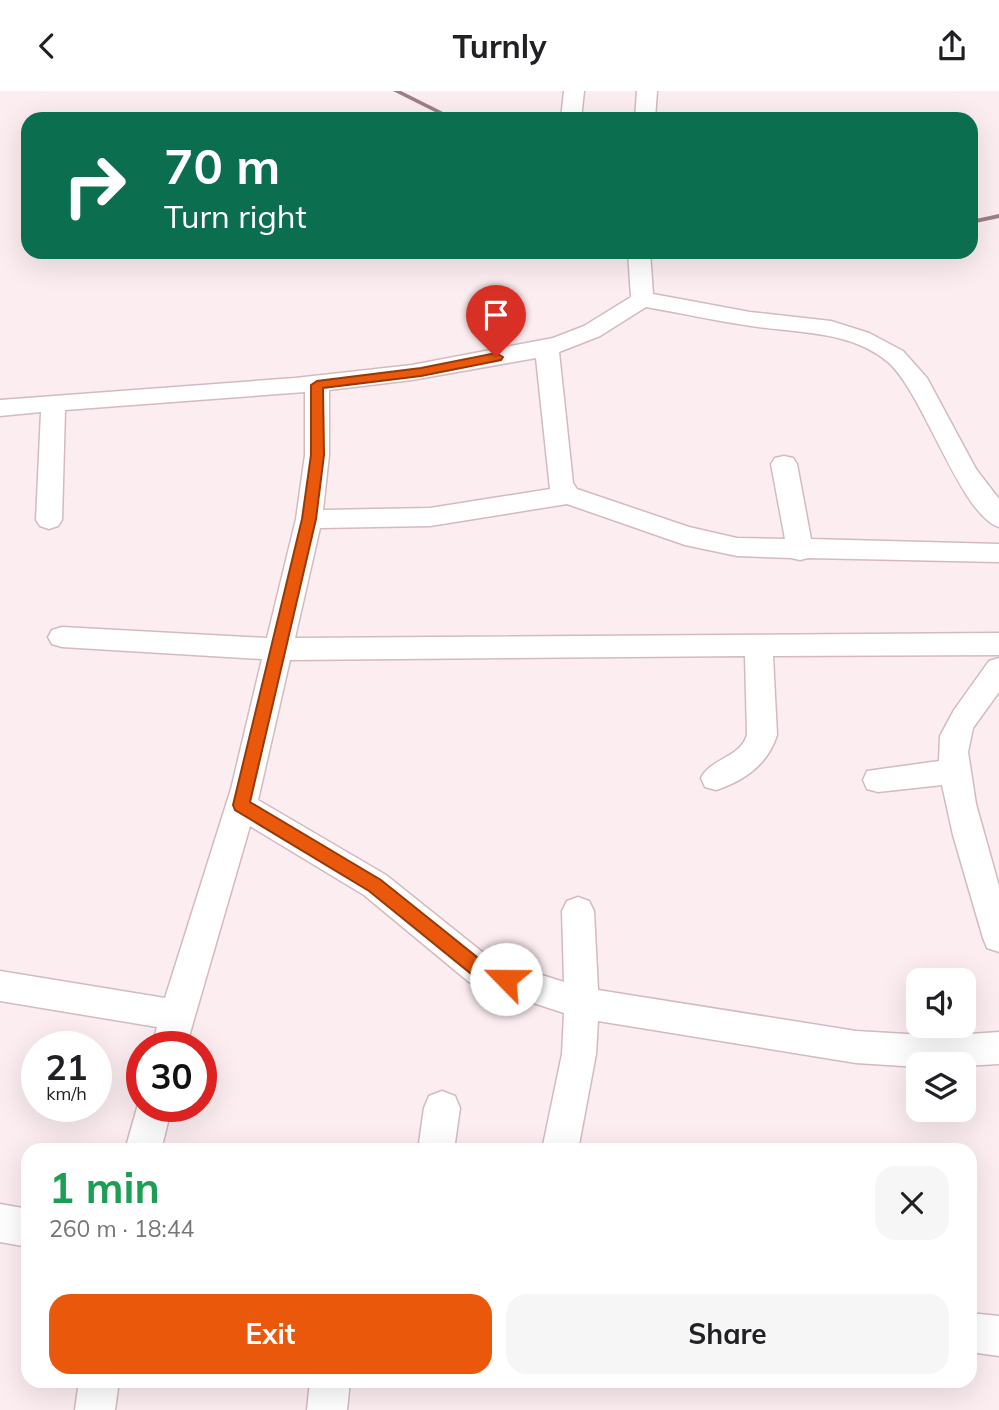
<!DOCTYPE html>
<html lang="en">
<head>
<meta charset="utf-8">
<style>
  :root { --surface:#fff; --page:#f6f6f6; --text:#202124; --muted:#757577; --accent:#ea580c }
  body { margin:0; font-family:Mulish,sans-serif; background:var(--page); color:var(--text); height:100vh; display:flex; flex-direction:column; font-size:26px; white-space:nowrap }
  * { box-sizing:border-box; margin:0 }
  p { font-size:23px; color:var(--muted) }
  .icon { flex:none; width:38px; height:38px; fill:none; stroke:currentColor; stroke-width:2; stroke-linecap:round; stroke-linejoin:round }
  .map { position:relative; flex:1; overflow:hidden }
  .sheet { position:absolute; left:21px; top:1052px; width:956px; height:245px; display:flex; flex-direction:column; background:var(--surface); border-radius:21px; box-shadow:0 7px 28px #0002 }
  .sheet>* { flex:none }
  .guide { position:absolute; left:21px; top:21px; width:957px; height:147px; border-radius:21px; box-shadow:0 7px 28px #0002; background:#0b6e4f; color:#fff; overflow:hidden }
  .fabs { position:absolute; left:906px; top:877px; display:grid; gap:14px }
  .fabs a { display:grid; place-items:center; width:70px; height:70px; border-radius:14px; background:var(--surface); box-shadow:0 7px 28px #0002; font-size:35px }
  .speed { position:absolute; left:21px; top:940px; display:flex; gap:14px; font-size:35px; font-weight:700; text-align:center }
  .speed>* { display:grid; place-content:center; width:91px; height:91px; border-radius:50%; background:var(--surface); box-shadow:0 7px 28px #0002; line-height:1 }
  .speed small { font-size:18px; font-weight:400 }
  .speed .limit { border:10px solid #d22; background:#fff; color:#111 }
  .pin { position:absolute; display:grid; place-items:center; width:60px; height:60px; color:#fff; margin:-72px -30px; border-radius:50% 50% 50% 0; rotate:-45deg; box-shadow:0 0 7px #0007 }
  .pin .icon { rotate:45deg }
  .me { position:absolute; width:77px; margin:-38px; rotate:293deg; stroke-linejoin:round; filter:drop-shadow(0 0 5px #0008) }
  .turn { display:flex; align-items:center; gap:24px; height:147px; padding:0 28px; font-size:32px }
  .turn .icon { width:91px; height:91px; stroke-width:2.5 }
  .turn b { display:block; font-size:49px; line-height:60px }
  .round { display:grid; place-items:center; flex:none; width:74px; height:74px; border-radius:21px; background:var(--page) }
  .summary { display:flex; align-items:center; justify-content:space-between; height:119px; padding:0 28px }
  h1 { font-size:42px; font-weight:700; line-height:52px; color:#1e9e55 }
  .primary-button { display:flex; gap:14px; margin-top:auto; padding:14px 28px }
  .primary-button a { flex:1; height:80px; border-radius:21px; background:var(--accent); color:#fff; font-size:28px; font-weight:700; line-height:80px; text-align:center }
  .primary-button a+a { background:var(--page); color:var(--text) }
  header { display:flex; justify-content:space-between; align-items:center; height:91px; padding:0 28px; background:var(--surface); font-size:32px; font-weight:700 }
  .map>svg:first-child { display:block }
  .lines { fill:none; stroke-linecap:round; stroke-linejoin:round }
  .stream { fill:#9d7f87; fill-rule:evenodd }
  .street-casing { stroke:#d3bac0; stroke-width:3 }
  .street { fill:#fff; fill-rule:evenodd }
  .route { fill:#ea580c; stroke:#983908; stroke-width:2 }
</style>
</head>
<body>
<header><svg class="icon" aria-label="back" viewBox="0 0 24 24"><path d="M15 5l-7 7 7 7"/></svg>Turnly<svg class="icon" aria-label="share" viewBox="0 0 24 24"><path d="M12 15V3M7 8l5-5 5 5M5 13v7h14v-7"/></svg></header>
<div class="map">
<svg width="999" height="1319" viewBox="0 0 999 1319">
  <rect width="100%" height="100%" fill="#fcedf1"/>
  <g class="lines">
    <!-- stream -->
    <g class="stream">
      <path d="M393 0H401L457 28H449Z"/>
      <path d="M999 123V127L971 133V129Z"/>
      <path d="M865 161H885C880 164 870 164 865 161Z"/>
    </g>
    <defs>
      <g id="street">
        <path d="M564 0H584L581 28H561Z"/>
        <path d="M637 0H657L655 28H635Z"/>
        <path d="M628 161H650L653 203 750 221 831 230 869 242 903 260 927 287 976 378 999 408V436C961 425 923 301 888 271 850 239 796 242 751 235 716 230 681 222 646 216L600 245 559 261 573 392 577 398 689 436 737 447 785 448 771 373 775 367 784 365 793 367 797 373 811 448 999 453V471L808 467 800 469 791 467 737 465 685 454 567 413 430 435 320 437 295 547 999 542V564L773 565 777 644C768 673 744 690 716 699L705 696 701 687C711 667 740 667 747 644L745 565 290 569 258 709 386 784 491 868 564 891 562 820 567 810 578 806 589 810 594 820 598 899 856 940 941 945 999 941V973L964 975V973H919V976L856 972 598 930 596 963 578 1059H542L562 963 564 922 469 891 364 804 250 735 186 956H152L157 936 0 910V880L165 907 231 698 262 568 62 556 52 553 48 546 52 539 62 536 267 547 296 428 305 364V301L65 319 62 429 58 435 49 438 40 435 36 429 41 321 0 325V309L295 287 412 274 553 247 584 235 631 206ZM536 267 550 398 430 417 323 419 329 364V299L412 289Z"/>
        <path d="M999 567V601L973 637 968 661 976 713 999 795V861L987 857 983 847 953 744 942 694 878 701 867 698 863 689 867 680 939 670 940 645 954 619 989 570Z"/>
        <path d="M442 1000 455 1005 460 1017 454 1059H418L424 1017 429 1005Z"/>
        <path d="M141 1003 142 1015H172L161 1059H125Z"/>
        <path d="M0 1113 28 1118V1156L0 1151Z"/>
        <path d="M970 1222 999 1225V1265L970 1261Z"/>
        <path d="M79 1290H119L115 1319H75Z"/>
        <path d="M310 1290H350L347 1319H307Z"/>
      </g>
    </defs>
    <!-- street casing -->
    <use href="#street" class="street-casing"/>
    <!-- street -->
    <use href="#street" class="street"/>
  </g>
  <!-- route -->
  <path class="route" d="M496 262 503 266 501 269 421 285 323 297 324 364 316 428 250 711 381 789 487 874 513 882 515 888 513 894 506 896 475 886 369 800 235 719 233 714 302 428 311 364V294L317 290 421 277Z"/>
</svg>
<div class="fabs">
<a><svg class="icon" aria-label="sound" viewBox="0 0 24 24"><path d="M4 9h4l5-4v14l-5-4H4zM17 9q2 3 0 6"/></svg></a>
<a><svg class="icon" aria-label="layers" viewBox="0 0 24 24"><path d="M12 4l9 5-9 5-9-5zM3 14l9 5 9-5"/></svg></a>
</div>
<div class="speed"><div>21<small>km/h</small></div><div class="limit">30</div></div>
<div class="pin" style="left:496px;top:266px;background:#d93025"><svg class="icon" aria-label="arrive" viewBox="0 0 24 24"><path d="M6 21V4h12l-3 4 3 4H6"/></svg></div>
<svg class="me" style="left:506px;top:888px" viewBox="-20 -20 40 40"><circle r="19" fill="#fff"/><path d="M0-13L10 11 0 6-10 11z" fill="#ea580c"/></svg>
<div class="guide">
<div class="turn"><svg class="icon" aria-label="right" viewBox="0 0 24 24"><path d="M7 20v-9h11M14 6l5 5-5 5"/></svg><div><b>70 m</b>Turn right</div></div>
</div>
<section class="sheet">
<div class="summary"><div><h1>1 min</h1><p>260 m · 18:44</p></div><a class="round"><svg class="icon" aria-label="close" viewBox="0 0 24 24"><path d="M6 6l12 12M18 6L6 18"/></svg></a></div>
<div class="primary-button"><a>Exit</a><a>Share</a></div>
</section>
</div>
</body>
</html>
